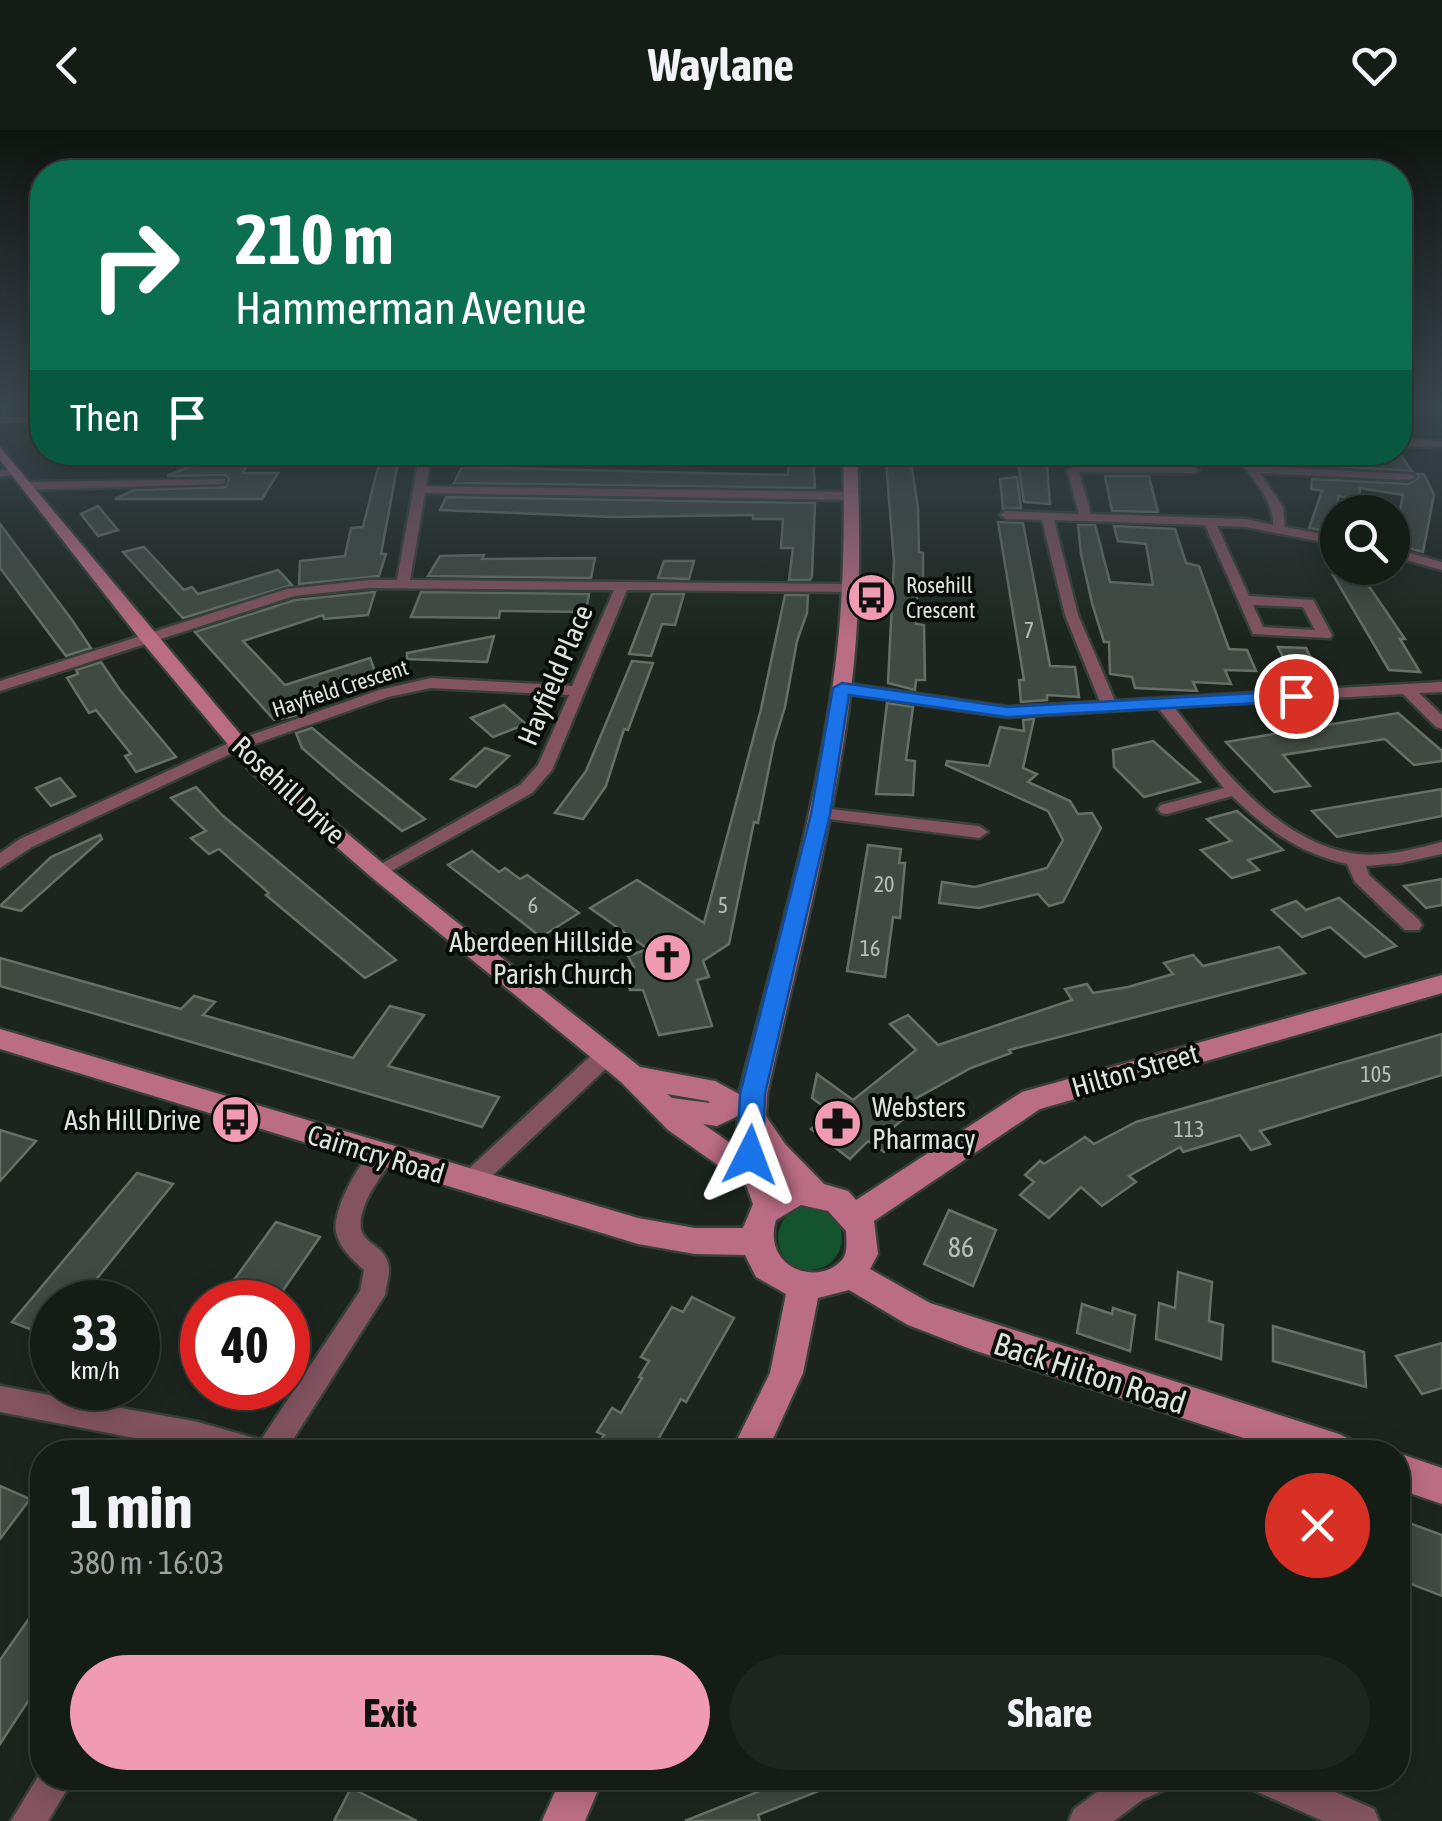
<!DOCTYPE html>
<html lang="en">
<head>
<meta charset="utf-8">
<style>
  :root { --surface:#141c16; --page:#1d251f; --text:#f1f3f6; --muted:#9da1a1; --line:#333a35; --accent:#f19ab4 }
  body { margin:0; font-family:"Asap Condensed",sans-serif; background:var(--page); color:var(--text); height:100vh; display:flex; flex-direction:column; font-size:38px; white-space:nowrap }
  * { box-sizing:border-box; margin:0 }
  p { font-size:32px; color:var(--muted) }
  .icon { flex:none; width:55px; height:55px; fill:none; stroke:currentColor; stroke-width:2; stroke-linecap:round; stroke-linejoin:round }
  .map { position:relative; flex:1; overflow:hidden }
  .sheet { position:absolute; left:30px; top:1310px; width:1380px; height:350px; display:flex; flex-direction:column; background:var(--surface); border-radius:40px; box-shadow:0 5px 25px #0003,0 0 0 2px var(--line) }
  .sheet>* { flex:none }
  .banner { position:absolute; left:30px; top:30px; width:1382px; height:305px; border-radius:40px; box-shadow:0 5px 25px #0003,0 0 0 2px var(--line); background:#0b6e4f; color:#fff; overflow:hidden }
  .buttons { position:absolute; left:1320px; top:365px; display:grid; gap:20px }
  .buttons a { display:grid; place-items:center; width:90px; height:90px; border-radius:50%; background:var(--surface); box-shadow:0 5px 25px #0003,0 0 0 2px var(--line); font-size:50px }
  .speed { position:absolute; left:30px; top:1150px; display:flex; gap:20px; font-size:50px; font-weight:700; text-align:center }
  .speed>* { display:grid; place-content:center; width:130px; height:130px; border-radius:50%; background:var(--surface); box-shadow:0 5px 25px #0003,0 0 0 2px var(--line); line-height:1 }
  .speed small { font-size:25px; font-weight:400 }
  .speed .limit { border:15px solid #d22; background:#fff; color:#111 }
  .pin { position:absolute; display:grid; place-items:center; width:85px; height:85px; color:#fff; margin:-42px; border:5px solid #fff; border-radius:50%; box-shadow:0 2px 10px #0007 }
  .me { position:absolute; width:110px; margin:-55px; rotate:3deg; stroke-linejoin:round; filter:drop-shadow(0 0 8px #0008) }
  .turn { display:flex; align-items:center; gap:35px; height:210px; padding:0 40px; font-size:45px }
  .turn .icon { width:130px; height:130px; stroke-width:2.5 }
  .turn b { display:block; font-size:70px; line-height:85px }
  .then { display:flex; align-items:center; height:95px; padding:0 40px; background:#0003; gap:20px; font-size:38px }
  .round { display:grid; place-items:center; flex:none; width:105px; height:105px; border-radius:52px; background:var(--page) }
  .summary { display:flex; align-items:center; justify-content:space-between; height:170px; padding:0 40px }
  h1 { font-size:60px; font-weight:700; line-height:75px }
  .button { display:flex; gap:20px; margin-top:auto; padding:20px 40px }
  .button a { flex:1; height:115px; border-radius:60px; background:var(--accent); color:#111; font-size:40px; font-weight:700; line-height:115px; text-align:center }
  .button a+a { background:var(--page); color:var(--text) }
  header { display:flex; justify-content:space-between; align-items:center; height:130px; padding:0 40px; background:var(--surface); font-size:45px; font-weight:700 }
  .map>svg:first-child { display:block }
  .forest { fill:#13532e }
  .building { fill:#3f4a42; stroke:#657067; stroke-width:2.5 }
  .lines { fill:none; stroke-linecap:round; stroke-linejoin:round }
  .street-casing { stroke:#364039; stroke-width:5 }
  .secondary-casing { stroke:#364039; stroke-width:5 }
  .street { fill:#835361; fill-rule:evenodd }
  .secondary { fill:#bb6d85; fill-rule:evenodd }
  .route { fill:#1a73e8; stroke:#114b97; stroke-width:2.5 }
  .labels { text-anchor:middle; dominant-baseline:central; stroke-width:8; stroke-linejoin:round; paint-order:stroke }
  .far-poi-label { font-size:22px; fill:#dee4df; stroke:#080d0a; text-anchor:start }
  .number-label { font-size:22px; fill:#b6beb8 }
  .far-street-label { font-size:22px; fill:#dee4df; stroke:#080d0a }
  .street-label { font-size:28px; fill:#dee4df; stroke:#080d0a }
  .poi-label { font-size:28px; fill:#dee4df; stroke:#080d0a; text-anchor:end }
  .near-number-label { font-size:28px; fill:#b6beb8 }
  .near-street-label { font-size:32px; fill:#dee4df; stroke:#080d0a }
</style>
</head>
<body>
<header><svg class="icon" aria-label="back" viewBox="0 0 24 24"><path d="M15 5l-7 7 7 7"/></svg>Waylane<svg class="icon" aria-label="heart" viewBox="0 0 24 24"><path d="M12 20l-8-8c-3-5 5-10 8-4 3-6 11-1 8 4z"/></svg></header>
<div class="map">
<svg width="1442" height="1691" viewBox="0 0 1442 1691">
  <rect width="100%" height="100%" fill="#1b251e"/>
  <!-- forest -->
  <circle class="forest" cx="810" cy="1108" r="32"/>
  <!-- building -->
  <g class="building">
    <path d="M382 322H400L381 424H386L379 446 299 454 300 431 345 426 351 398 363 397Z"/>
    <path d="M789 322H813L815 358 454 353 462 337 788 345Z"/>
    <path d="M1317 322 1400 324 1412 341 1315 335Z"/>
    <path d="M249 332 243 343H278L262 369H115L134 360 226 357 229 349 225 345 167 346 191 336Z"/>
    <path d="M886 332H911L918 377 919 422 923 423V455H917L916 494 924 495 925 550H916L915 560 888 553 894 432Z"/>
    <path d="M1018 333 1047 335 1050 374 1024 372Z"/>
    <path d="M1417 344H1424L1434 365 1423 422 1393 414 1403 365 1360 358 1359 370 1338 366V403L1309 398 1322 361 1311 359 1312 349 1409 354 1418 348Z"/>
    <path d="M1105 346H1149L1158 382 1112 381Z"/>
    <path d="M1017 347 1021 378 1003 379 1000 349Z"/>
    <path d="M446 367 815 373 812 446 810 450H789L793 418H781L783 389H753V385L612 387 440 380Z"/>
    <path d="M98 376 118 400 98 406 81 384Z"/>
    <path d="M998 392 1023 393 1050 536 1075 537 1079 567 1047 565V570L1021 572 1019 550H1024Z"/>
    <path d="M0 394 72 490 91 518 66 526 0 438Z"/>
    <path d="M1078 395H1095L1110 452 1153 455 1146 414 1118 411 1114 396 1175 399 1186 433 1199 436 1229 519 1247 520 1256 541 1225 540 1231 554 1193 552 1197 561 1135 558 1132 547 1110 544 1109 512H1104L1092 473 1081 424Z"/>
    <path d="M144 417 184 460 192 457 198 464 278 440 292 455 183 488 123 422Z"/>
    <path d="M484 425 482 429 595 428 591 448 428 446 440 426Z"/>
    <path d="M664 431H694L689 449 658 448Z"/>
    <path d="M1333 445 1362 446 1405 509H1400L1420 542 1389 540Z"/>
    <path d="M375 462 368 485 324 489 323 485 243 511 285 555 370 528 376 544 291 574 295 577 291 579 297 585 290 587 274 590 195 502 295 470Z"/>
    <path d="M421 462 589 464 586 482 500 481 499 488 411 487Z"/>
    <path d="M652 464H684L675 495 662 494 651 526 629 524Z"/>
    <path d="M785 465H808L807 483 797 511 785 577 774 613 758 693 754 692 729 814 703 831 709 847 697 850 712 896 659 905 643 860H630L623 840 634 837 628 826 648 819 590 778 637 750 704 793 761 579Z"/>
    <path d="M494 506 487 532 407 529V523Z"/>
    <path d="M1278 517 1306 518 1315 537 1287 535Z"/>
    <path d="M632 531 653 533 628 600 624 599 606 656 583 689 555 683 586 641Z"/>
    <path d="M101 532 120 560 176 627 136 642 125 626 131 624 96 580 89 583 67 548 78 544 76 540Z"/>
    <path d="M887 573 913 577 906 630 915 631 913 665 876 664Z"/>
    <path d="M504 575 526 594 493 607 471 588Z"/>
    <path d="M1398 583 1442 621V631L1414 635 1385 609 1283 625 1310 656 1274 662 1226 612Z"/>
    <path d="M1034 589 1023 638 1037 644 1028 652 1070 671 1078 684 1092 683 1101 698 1063 772 1049 776 1038 764 979 778 939 773 942 752 975 757 1047 738 1063 710 1048 681 946 635 947 631 989 636 1000 597 1024 601 1023 590Z"/>
    <path d="M312 598 353 632 425 689 402 701 346 656 302 618 296 603Z"/>
    <path d="M1153 611 1179 634 1200 652 1144 667 1114 637 1113 620Z"/>
    <path d="M485 618 509 626 476 657 451 649Z"/>
    <path d="M60 648 75 666 51 676 36 658Z"/>
    <path d="M196 657 222 685 396 830 365 848 266 765 269 763 219 719 209 724 191 708 206 701 171 668Z"/>
    <path d="M1442 659V686L1337 707 1312 681Z"/>
    <path d="M1237 681 1283 720 1248 730 1259 740 1232 748 1201 720 1231 711 1207 689Z"/>
    <path d="M100 705 102 709 21 781 0 776 51 727Z"/>
    <path d="M868 715 901 719 899 733H905L900 788 893 787 885 847 847 841Z"/>
    <path d="M472 721 499 742 505 738 520 749 527 745 579 783 541 807 448 735Z"/>
    <path d="M1442 749V775L1426 778 1404 756Z"/>
    <path d="M1339 768 1396 816 1365 827 1330 797 1302 807 1272 780 1296 771 1306 780Z"/>
    <path d="M1279 817 1305 843 1009 920 1011 923 971 938 915 969 922 974 890 1000 900 1007 884 1022 868 1011 850 1029 811 999 831 982 812 968 817 944 853 970 916 920 890 894 908 885 938 915 1072 870 1065 859 1087 854 1093 863 1128 857 1173 844 1164 833 1193 825 1203 836Z"/>
    <path d="M0 828 181 879 194 866 215 872 203 885 353 928 390 876 424 885 388 936 499 967 482 997 0 856Z"/>
    <path d="M1442 904V945L1260 1001 1270 1014 1251 1020 1240 1005 1183 1022 1180 1017 1129 1046 1136 1052 1102 1076 1081 1057 1049 1088 1020 1065 1034 1052 1025 1045 1040 1031 1044 1034 1085 1007 1094 1014 1136 992Z"/>
    <path d="M0 1000 36 1011 0 1051Z"/>
    <path d="M137 1043 173 1054 78 1172H52V1208L12 1192Z"/>
    <path d="M949 1080 996 1100 973 1156 924 1134Z"/>
    <path d="M276 1092 320 1107 275 1172H218Z"/>
    <path d="M1178 1142 1212 1152 1209 1191 1223 1195 1221 1229 1156 1209 1159 1173 1175 1178Z"/>
    <path d="M692 1167 734 1188 686 1272 681 1269 651 1322H593L604 1305 597 1302 612 1278 621 1283 642 1248 639 1247 649 1231 641 1227 672 1177 683 1182Z"/>
    <path d="M1082 1174 1112 1184 1113 1178 1135 1185 1130 1221 1077 1203Z"/>
    <path d="M1273 1196 1364 1222 1366 1257 1273 1231Z"/>
    <path d="M1442 1213V1258L1422 1264 1396 1226Z"/>
    <path d="M0 1356 30 1369 0 1409Z"/>
    <path d="M1398 1389 1442 1405V1466L1398 1449Z"/>
    <path d="M42 1470V1550L0 1614V1530Z"/>
    <path d="M767 1648 849 1649 758 1685 760 1691H685L770 1657Z"/>
    <path d="M351 1658 417 1691H334Z"/>
  </g>
  <g class="lines">
    <defs>
      <g id="street">
        <rect x="0" y="287" width="42" height="6"/>
        <path d="M1400 310 1442 311V317L1400 316Z"/>
        <path d="M420 322H432L426 356 853 362 859 366 853 370 425 363 410 450 851 454 858 458 851 462 627 460 552 640 532 663 384 745H372L369 741 520 655 538 635 569 565 431 558 388 567 243 618 32 717 0 738V723L20 709 231 612 379 560 431 548 572 556 614 460 369 458 294 466 0 561V551L287 459 369 450H397Z"/>
        <path d="M1234 322H1245L1254 336 1409 344 1415 347 1409 350 1260 343 1283 377 1285 397 1338 407V415L1246 397 1217 396 1249 466 1313 470 1332 505 1330 508 1253 504 1205 395 1054 390 1078 485 1115 571 1442 552V562L1419 563 1442 585V599L1436 597 1403 564 1174 577C1219 636 1278 714 1358 724 1386 727 1415 719 1442 712V724L1400 733 1366 736 1369 745 1419 790 1422 795 1419 800H1405L1355 752 1347 734C1301 724 1265 699 1232 666L1167 684 1161 683 1158 679 1161 675 1224 658 1158 578 1007 587 842 563 834 558 842 553 1007 577 1100 572 1065 485 1042 390 1006 389 1000 385 1006 381 1079 384 1067 340 1083 333 1193 337 1199 340 1193 343 1079 342 1091 384 1246 389 1273 395C1273 364 1247 345 1234 322ZM1253 475 1303 477 1315 500 1263 497Z"/>
        <path d="M1173 324 1218 326 1224 329 1218 332 1169 329 1167 327Z"/>
        <path d="M15 338 21 341 19 343 0 347V341Z"/>
        <path d="M225 349V353L221 354 27 360 21 356 27 352Z"/>
        <path d="M1392 418 1442 432V440L1392 426Z"/>
        <path d="M820 678 979 696 988 702 979 708 814 687 811 683 814 679Z"/>
        <path d="M604 919 612 921 615 927 612 933 478 1059 470 1062 462 1059 458 1052 462 1045 596 921Z"/>
        <path d="M383 1014 391 1017 395 1024C385 1043 369 1059 363 1080 352 1116 381 1109 388 1133 391 1142 386 1156 385 1165L285 1322H207L0 1282V1256L198 1292 261 1310 360 1161 364 1140C352 1129 340 1119 336 1102 332 1080 363 1021 383 1014Z"/>
        <path d="M42 1640V1648H74L48 1691H11Z"/>
        <path d="M1116 1648H1169L1164 1660 1142 1670 1114 1691H1069L1074 1679Z"/>
        <path d="M1248 1648H1303L1374 1679 1379 1691H1323L1253 1660Z"/>
      </g>
      <g id="secondary">
        <path d="M0 317 266 635 386 736 640 937 715 951 739 964C773 830 812 696 832 560 844 481 845 402 843 322H857C860 401 861 481 851 559 834 696 797 830 767 964L766 986 785 1014 824 1054 848 1061 856 1070 1022 962 1442 845V863L1040 979 874 1091 878 1124 870 1139 930 1173 1339 1304 1351 1310 1356 1322H1287L973 1220 908 1195 849 1160 818 1168 803 1243 767 1322H731L770 1243 786 1164 756 1147 745 1125 695 1124 638 1114 0 919V899L638 1088 695 1098H743L753 1074 746 1055 668 1000 621 952 370 746 252 643 143 513 0 330ZM667 964 708 971 710 973 672 968ZM738 986 736 1017 703 994 717 996ZM768 1033 786 1054 777 1057ZM801 1075 828 1081 846 1101C846 1111 849 1124 840 1132 816 1156 762 1137 776 1090Z"/>
        <path d="M1398 1323 1442 1338V1374L1398 1359Z"/>
        <path d="M561 1648H603L585 1691H542Z"/>
      </g>
    </defs>
    <!-- street casing -->
    <use href="#street" class="street-casing"/>
    <!-- secondary casing -->
    <use href="#secondary" class="secondary-casing"/>
    <!-- street -->
    <use href="#street" class="street"/>
    <!-- secondary -->
    <use href="#secondary" class="secondary"/>
  </g>
  <!-- sky -->
  <linearGradient id="sky" x2="0" y2="1"><stop stop-color="#0f1410"/><stop offset="0.54" stop-color="#39464c"/><stop offset="1" stop-color="#39464c" stop-opacity="0"/></linearGradient>
  <rect width="1442" height="512" fill="url(#sky)"/>
  <!-- route -->
  <path class="route" d="M842 553 1007 577 1296 561 1305 566 1296 571 1007 587 849 565 830 684 765 964 763 1025 759 1032 750 1036 740 1032 737 1025 740 964 811 684 833 558Z"/>
  <!-- icons -->
  <defs>
    <symbol id="bus-disc" viewBox="-11 -11 22 22"><circle r="9.5" fill="#f19ab4" stroke="#080d0a"/><path d="M-5-6H5V4H4V6H2V4H-2V6H-4V4H-5ZM-3.5-4V0h7V-4ZM-3.5 1.2v1.5H-2V1.2ZM2 1.2v1.5H3.5V1.2Z" fill="#111"/></symbol>
    <symbol id="church-disc" viewBox="-11 -11 22 22"><circle r="9.5" fill="#f19ab4" stroke="#080d0a"/><path d="M-1.2-6h2.4v3.5h3.3v2.4h-3.3V6h-2.4V-.1h-3.3v-2.4h3.3Z" fill="#111"/></symbol>
    <symbol id="pharmacy-disc" viewBox="-11 -11 22 22"><circle r="9.5" fill="#f19ab4" stroke="#080d0a"/><path d="M-2-6h4v4h4v4h-4v4h-4v-4h-4v-4h4Z" fill="#111"/></symbol>
  </defs>
  <g fill-rule="evenodd">
    <use href="#bus-disc" x="844" y="440" width="55" height="55"/>
    <use href="#church-disc" x="640" y="800" width="55" height="55"/>
    <use href="#bus-disc" x="208" y="962" width="55" height="55"/>
    <use href="#pharmacy-disc" x="810" y="966" width="55" height="55"/>
  </g>
  <g class="labels">
    <!-- far-poi labels -->
    <g class="far-poi-label">
      <text x="906" y="455">Rosehill<tspan x="906" dy="25">Crescent</tspan></text>
    </g>
    <!-- number labels -->
    <g class="number-label">
      <text x="1029" y="500">7</text>
      <text x="884" y="754">20</text>
      <text x="533" y="775">6</text>
      <text x="723" y="775">5</text>
      <text x="870" y="818">16</text>
      <text x="1376" y="944">105</text>
      <text x="1189" y="999">113</text>
    </g>
    <!-- far-street labels -->
    <g class="far-street-label">
      <text transform="translate(340 558) rotate(-18)">Hayfield Crescent</text>
    </g>
    <!-- street labels -->
    <g class="street-label">
      <text transform="translate(555 545) rotate(-67)">Hayfield Place</text>
      <text transform="translate(289 660) rotate(43)">Rosehill Drive</text>
      <text transform="translate(1135 940) rotate(-16)">Hilton Street</text>
      <text transform="translate(376 1024) rotate(17)">Cairncry Road</text>
    </g>
    <!-- poi labels -->
    <g class="poi-label">
      <text x="633" y="812">Aberdeen Hillside<tspan x="633" dy="32">Parish Church</tspan></text>
      <text x="872" y="977" text-anchor="start">Websters<tspan x="872" dy="32">Pharmacy</tspan></text>
      <text x="201" y="990">Ash Hill Drive</text>
    </g>
    <!-- near-number labels -->
    <g class="near-number-label">
      <text x="961" y="1117">86</text>
    </g>
    <!-- near-street labels -->
    <g class="near-street-label">
      <text transform="translate(1090 1243) rotate(18)">Back Hilton Road</text>
    </g>
  </g>
</svg>
<div class="buttons">
<a><svg class="icon" aria-label="search" viewBox="0 0 24 24"><circle cx="10" cy="10" r="6"/><path d="M15 15l6 6"/></svg></a>
</div>
<div class="speed"><div>33<small>km/h</small></div><div class="limit">40</div></div>
<div class="pin" style="left:1296px;top:566px;background:#d93025"><svg class="icon" aria-label="arrive" viewBox="0 0 24 24"><path d="M6 21V4h12l-3 4 3 4H6"/></svg></div>
<svg class="me" style="left:750px;top:1025px" viewBox="-20 -20 40 40"><path d="M0-17L14 15 0 8-14 15z" fill="#1a73e8" stroke="#fff" stroke-width="4"/></svg>
<div class="banner">
<div class="turn"><svg class="icon" aria-label="right" viewBox="0 0 24 24"><path d="M7 20v-9h11M14 6l5 5-5 5"/></svg><div><b>210 m</b>Hammerman Avenue</div></div>
<div class="then">Then<svg class="icon" aria-label="arrive" viewBox="0 0 24 24"><path d="M6 21V4h12l-3 4 3 4H6"/></svg></div>
</div>
<section class="sheet">
<div class="summary"><div><h1>1 min</h1><p>380 m · 16:03</p></div><a class="round" style="background:#d93025;color:#fff"><svg class="icon" aria-label="close" viewBox="0 0 24 24"><path d="M6 6l12 12M18 6L6 18"/></svg></a></div>
<div class="button"><a>Exit</a><a>Share</a></div>
</section>
</div>
</body>
</html>
